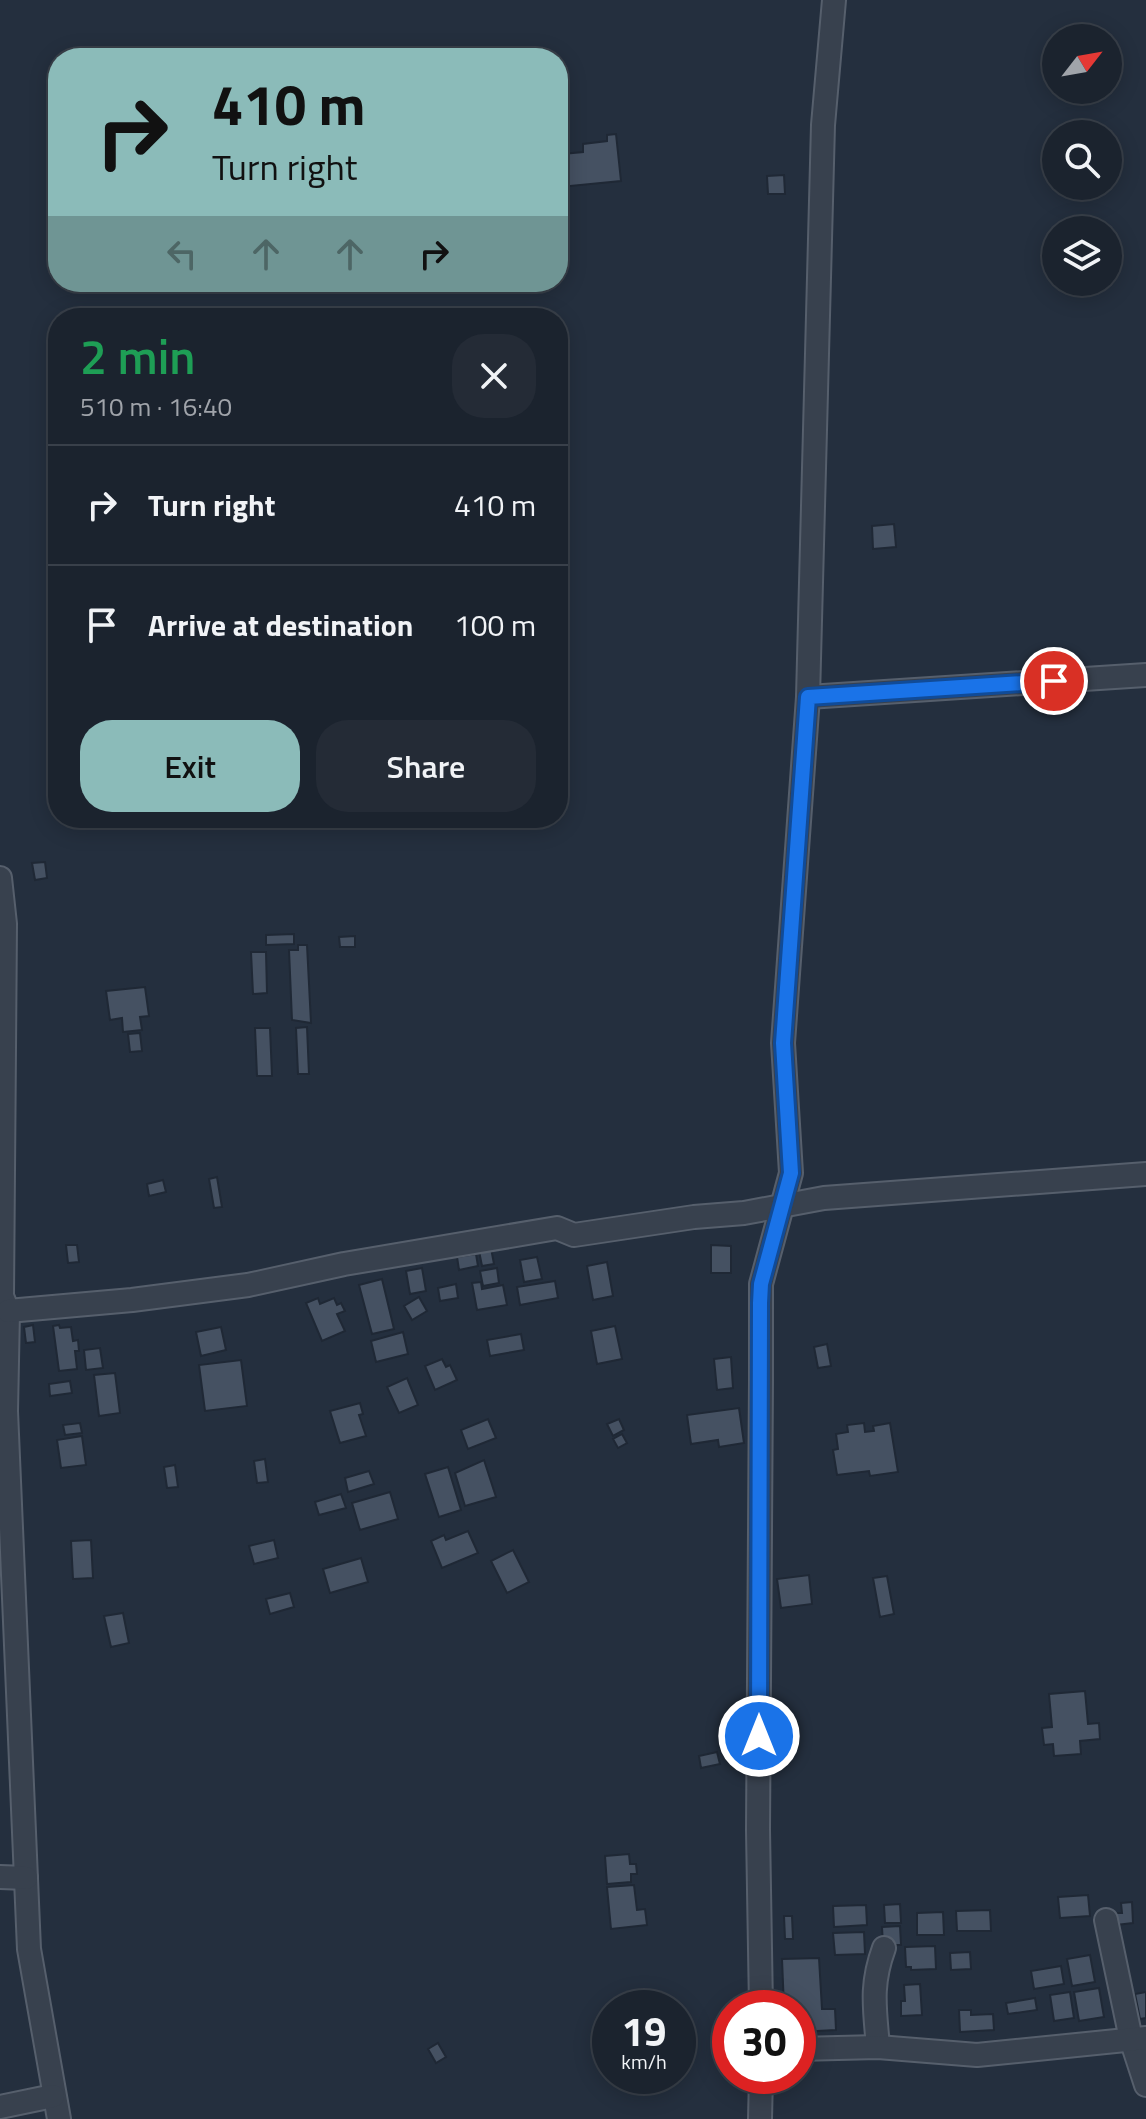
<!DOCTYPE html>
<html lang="en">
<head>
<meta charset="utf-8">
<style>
  :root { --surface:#1b232e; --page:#242b36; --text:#f1f3f6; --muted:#a0a4aa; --line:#39404a; --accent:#8bbbb9 }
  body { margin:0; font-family:"Titillium Web",sans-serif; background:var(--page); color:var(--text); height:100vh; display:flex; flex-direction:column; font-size:30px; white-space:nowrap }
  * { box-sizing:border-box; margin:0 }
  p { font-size:26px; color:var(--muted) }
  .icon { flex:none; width:44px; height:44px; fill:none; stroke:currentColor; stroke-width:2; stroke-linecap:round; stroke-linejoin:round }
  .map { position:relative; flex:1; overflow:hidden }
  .side { position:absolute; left:48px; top:308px; width:520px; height:520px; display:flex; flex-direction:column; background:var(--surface); border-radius:32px; box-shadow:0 4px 20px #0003,0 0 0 2px var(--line) }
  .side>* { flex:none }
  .banner { position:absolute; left:48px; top:48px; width:520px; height:244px; border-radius:32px; box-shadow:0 4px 20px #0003,0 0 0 2px var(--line); background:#8bbbb9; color:#111; overflow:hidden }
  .needle { width:52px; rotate:59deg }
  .buttons { position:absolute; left:1042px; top:24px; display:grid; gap:16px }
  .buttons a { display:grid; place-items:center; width:80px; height:80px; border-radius:50%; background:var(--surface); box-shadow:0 4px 20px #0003,0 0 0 2px var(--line); font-size:40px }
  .speed { position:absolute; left:592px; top:1990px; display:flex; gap:16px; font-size:40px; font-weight:700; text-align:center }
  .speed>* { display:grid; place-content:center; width:104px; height:104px; border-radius:50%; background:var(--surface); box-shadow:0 4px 20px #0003,0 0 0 2px var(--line); line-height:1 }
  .speed small { font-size:20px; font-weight:400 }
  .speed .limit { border:12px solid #d22; background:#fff; color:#111 }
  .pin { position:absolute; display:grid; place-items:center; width:68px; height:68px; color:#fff; margin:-34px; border:4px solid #fff; border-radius:50%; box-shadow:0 2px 8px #0007 }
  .me { position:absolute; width:88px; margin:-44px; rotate:0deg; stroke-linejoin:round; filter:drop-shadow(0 0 6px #0008) }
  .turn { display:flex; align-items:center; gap:28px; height:168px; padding:0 32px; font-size:36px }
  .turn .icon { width:104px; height:104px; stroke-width:2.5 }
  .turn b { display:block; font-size:56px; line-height:68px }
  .lanes { display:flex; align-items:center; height:76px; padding:0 32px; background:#0003; justify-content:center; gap:40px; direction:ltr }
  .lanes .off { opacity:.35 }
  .round { display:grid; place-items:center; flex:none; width:84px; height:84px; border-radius:32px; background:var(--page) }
  .summary { display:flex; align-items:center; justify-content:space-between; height:136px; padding:0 32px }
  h1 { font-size:48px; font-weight:600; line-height:60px; color:#1e9e55 }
  .cta { display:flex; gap:16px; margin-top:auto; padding:16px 32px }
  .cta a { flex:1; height:92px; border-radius:32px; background:var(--accent); color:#111; font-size:32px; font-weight:600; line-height:92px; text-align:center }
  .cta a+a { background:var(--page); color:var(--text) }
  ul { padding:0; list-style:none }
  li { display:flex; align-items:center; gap:24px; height:120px; padding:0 32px; border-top:2px solid var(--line) }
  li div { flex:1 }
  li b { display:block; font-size:30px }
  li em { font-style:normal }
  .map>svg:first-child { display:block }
  .building { fill:#455162; stroke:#1f2835; stroke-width:2 }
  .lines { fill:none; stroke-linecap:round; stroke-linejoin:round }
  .minor-casing { stroke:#565f6c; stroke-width:26 }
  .minor { stroke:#38414e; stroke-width:22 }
  .route-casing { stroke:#114b97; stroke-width:20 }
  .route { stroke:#1a73e8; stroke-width:14 }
</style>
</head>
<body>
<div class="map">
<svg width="1146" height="2119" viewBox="0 0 1146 2119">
  <rect width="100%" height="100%" fill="#242f3e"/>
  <!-- building -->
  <g class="building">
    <path d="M616 134 621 181 560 187 559 175 564 174 562 154 583 152V144L607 141V135Z"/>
    <path d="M784 175 785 194H768L767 176Z"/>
    <path d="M894 524 896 547 873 549 872 526Z"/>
    <path d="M45 862 47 878 35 880 32 863Z"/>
    <path d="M294 934V944L266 945V935Z"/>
    <path d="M355 936V947H340L339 937Z"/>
    <path d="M298 945H307L311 1023 292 1020 289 950H298Z"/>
    <path d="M251 952H266L267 993 253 994Z"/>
    <path d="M145 987 149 1016 140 1017 142 1030 123 1032 122 1018 110 1020 106 991Z"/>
    <path d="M307 1027 309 1074H298L296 1028Z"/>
    <path d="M255 1028H270L272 1076H257Z"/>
    <path d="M140 1033 142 1051 130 1052 128 1034Z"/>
    <path d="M217 1177 222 1207 214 1208 209 1179Z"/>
    <path d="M163 1180 166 1192 149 1196 147 1184Z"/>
    <path d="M66 1245H77L79 1262 68 1263Z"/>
    <path d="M711 1245 731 1246V1273H711Z"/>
    <path d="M491 1248 494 1264 482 1266 479 1251Z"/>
    <path d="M476 1254 478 1266 459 1270 457 1257Z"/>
    <path d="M537 1257 542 1279 524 1282 520 1260Z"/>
    <path d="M607 1262 613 1296 593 1300 587 1266Z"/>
    <path d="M422 1268 426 1291 410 1294 406 1271Z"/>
    <path d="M497 1268 499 1283 483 1286 480 1271Z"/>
    <path d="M382 1279 394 1329 372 1334 359 1285Z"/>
    <path d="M555 1281 558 1298 520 1305 517 1287Z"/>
    <path d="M481 1282 482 1289 503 1285 507 1305 477 1310 472 1283Z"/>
    <path d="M456 1284 458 1298 440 1301 438 1288Z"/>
    <path d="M419 1297 427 1311 412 1320 404 1306Z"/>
    <path d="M318 1298 320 1304 334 1298 337 1305 341 1303 345 1311 337 1314 345 1331 322 1341 306 1303Z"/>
    <path d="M33 1325 35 1342 26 1343 24 1327Z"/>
    <path d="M59 1325 60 1328 71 1327 73 1341 78 1340 79 1351H75L77 1369 59 1371 53 1326Z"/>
    <path d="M615 1326 622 1359 597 1364 591 1331Z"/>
    <path d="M221 1327 226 1350 201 1356 196 1332Z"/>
    <path d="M403 1332 408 1354 376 1362 371 1341Z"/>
    <path d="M521 1334 524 1350 490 1356 487 1340Z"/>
    <path d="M827 1344 831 1366 818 1368 814 1347Z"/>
    <path d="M100 1348 103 1368 86 1370 84 1350Z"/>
    <path d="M731 1357 733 1388 717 1390 714 1359Z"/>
    <path d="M442 1359 446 1367 450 1365 457 1380 435 1390 425 1366Z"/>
    <path d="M241 1360 247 1406 205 1411 199 1365Z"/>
    <path d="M115 1373 120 1413 99 1416 94 1375Z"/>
    <path d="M407 1378 418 1405 399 1413 387 1387Z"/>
    <path d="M70 1381 72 1393 50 1396 49 1384Z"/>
    <path d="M360 1403 363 1414 359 1415 366 1436 340 1443 330 1411Z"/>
    <path d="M739 1408 744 1443 719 1447 718 1440 691 1444 687 1415Z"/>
    <path d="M488 1419 496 1438 468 1449 461 1430Z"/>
    <path d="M619 1419 624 1430 613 1436 607 1424Z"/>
    <path d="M80 1423 82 1433 65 1435 63 1425Z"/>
    <path d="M864 1423 865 1432 874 1431 873 1426 890 1423 898 1472 870 1476 869 1471 837 1475 833 1450 838 1449 836 1434 848 1432 847 1425Z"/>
    <path d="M622 1434 627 1443 618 1448 613 1439Z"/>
    <path d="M82 1436 86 1465 61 1468 57 1440Z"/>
    <path d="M265 1459 268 1482 257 1483 254 1461Z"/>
    <path d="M484 1460 496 1497 465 1506 455 1473Z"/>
    <path d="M175 1465 178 1487 167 1488 164 1467Z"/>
    <path d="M448 1467 461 1510 439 1517 425 1474Z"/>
    <path d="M369 1471 374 1484 348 1492 345 1478Z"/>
    <path d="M390 1492 398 1519 360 1530 352 1503Z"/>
    <path d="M341 1494 346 1508 319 1515 315 1502Z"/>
    <path d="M468 1531 478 1553 442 1568 431 1541 444 1535 446 1540Z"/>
    <path d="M91 1540 93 1578 73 1579 71 1541Z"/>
    <path d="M274 1540 278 1558 254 1564 249 1546Z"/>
    <path d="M513 1550 529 1582 507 1593 491 1561Z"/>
    <path d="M361 1558 368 1582 330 1593 323 1569Z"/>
    <path d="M809 1575 812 1604 781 1608 777 1579Z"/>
    <path d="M887 1576 894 1614 880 1617 873 1578Z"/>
    <path d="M290 1593 294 1607 270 1614 266 1599Z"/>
    <path d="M123 1613 129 1643 111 1647 104 1616Z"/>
    <path d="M1085 1691 1088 1724 1099 1723 1100 1739 1080 1741 1081 1754 1054 1756 1053 1744 1044 1745 1042 1728 1052 1727 1049 1694Z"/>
    <path d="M717 1752 720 1764 701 1768 699 1756Z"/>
    <path d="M629 1854 630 1864H636L637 1874H631V1882L607 1884 605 1856Z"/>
    <path d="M634 1885 637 1910 645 1909 647 1925 611 1929 607 1887Z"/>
    <path d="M1088 1895 1090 1916 1060 1918 1058 1897Z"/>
    <path d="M1132 1902 1133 1923 1116 1925 1115 1913H1122L1121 1903Z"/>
    <path d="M900 1904 901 1923H885L884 1905Z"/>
    <path d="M866 1905 867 1925 834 1927 833 1906Z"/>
    <path d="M990 1910 991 1931H957L956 1911Z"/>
    <path d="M943 1912 944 1935H917V1913Z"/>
    <path d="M784 1916H792L793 1939H785Z"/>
    <path d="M900 1926 901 1945H883L882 1927Z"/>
    <path d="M864 1932 865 1954 835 1955 833 1933Z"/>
    <path d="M935 1946 936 1969 911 1970V1967H906L905 1947Z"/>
    <path d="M970 1952 971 1969 951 1970 950 1953Z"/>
    <path d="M1090 1955 1095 1982 1072 1986 1067 1959Z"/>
    <path d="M819 1958 822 2009H835L836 2030 798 2032V2008H784L782 1959Z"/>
    <path d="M1061 1966 1064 1984 1034 1989 1031 1971Z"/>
    <path d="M920 1984 922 2015 901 2016V2001H905L904 1985Z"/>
    <path d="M1099 1988 1104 2017 1079 2021 1074 1992Z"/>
    <path d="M1070 1992 1074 2018 1054 2021 1050 1995Z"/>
    <path d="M1146 1992V2018L1140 2019 1135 1994Z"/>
    <path d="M1035 1998 1037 2010 1008 2014 1006 2003Z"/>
    <path d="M959 2010H971V2015L993 2014 994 2030 960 2032Z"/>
    <path d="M438 2043 446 2057 436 2063 428 2049Z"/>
  </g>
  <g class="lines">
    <defs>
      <g id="minor">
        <path d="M808 697 1146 675"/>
        <path d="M0 878 5 924 2 1296 8 1311 6 1411 29 1949 59 2119"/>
        <path d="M8 1311 132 1300 248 1285 344 1264 557 1228 574 1235 694 1217 744 1213 824 1198 1146 1174"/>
        <path d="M0 1877 26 1878"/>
        <path d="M1106 1920 1131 2039 1146 2085"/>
        <path d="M761 2008 758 1830 761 1380V1284L791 1173 783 1043 808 697 823 125 834 0"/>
        <path d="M878 2047C875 2009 870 1986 884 1948"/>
        <path d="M798 2049 878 2047 977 2055 1146 2038"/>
        <path d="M0 2107 53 2096"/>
        <path d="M760 2119 761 2076"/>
      </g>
    </defs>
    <!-- minor casing -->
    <use href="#minor" class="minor-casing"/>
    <!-- minor -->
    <use href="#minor" class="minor"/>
  </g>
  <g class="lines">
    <defs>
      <path id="route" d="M759 1736 760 1303 761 1284 791 1173 783 1043 808 697 1054 681"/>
    </defs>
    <!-- route casing -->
    <use href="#route" class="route-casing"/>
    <!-- route -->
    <use href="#route" class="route"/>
  </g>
</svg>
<div class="buttons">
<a><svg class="needle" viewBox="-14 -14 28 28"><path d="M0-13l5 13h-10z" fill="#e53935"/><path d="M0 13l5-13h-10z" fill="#a0a4aa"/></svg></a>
<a><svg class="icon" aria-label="search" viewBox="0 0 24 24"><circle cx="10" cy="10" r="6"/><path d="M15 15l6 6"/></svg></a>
<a><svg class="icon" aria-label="layers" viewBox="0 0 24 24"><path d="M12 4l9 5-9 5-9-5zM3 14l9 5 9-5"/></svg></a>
</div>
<div class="speed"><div>19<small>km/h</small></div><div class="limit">30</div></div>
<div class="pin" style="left:1054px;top:681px;background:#d93025"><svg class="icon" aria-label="arrive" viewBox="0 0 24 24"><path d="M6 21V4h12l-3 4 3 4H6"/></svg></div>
<svg class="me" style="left:759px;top:1736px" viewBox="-20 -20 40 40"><circle r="17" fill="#1a73e8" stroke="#fff" stroke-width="3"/><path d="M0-11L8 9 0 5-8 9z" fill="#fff"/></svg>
<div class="banner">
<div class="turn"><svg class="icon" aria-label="right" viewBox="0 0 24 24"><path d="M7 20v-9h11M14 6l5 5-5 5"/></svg><div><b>410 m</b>Turn right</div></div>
<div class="lanes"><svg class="icon off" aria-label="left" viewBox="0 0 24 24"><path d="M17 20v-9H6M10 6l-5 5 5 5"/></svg><svg class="icon off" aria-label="ahead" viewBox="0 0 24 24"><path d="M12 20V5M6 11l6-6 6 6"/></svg><svg class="icon off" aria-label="ahead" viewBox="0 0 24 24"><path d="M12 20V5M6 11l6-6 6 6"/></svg><svg class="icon" aria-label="right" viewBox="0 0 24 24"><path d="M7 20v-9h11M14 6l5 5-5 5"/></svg></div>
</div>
<section class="side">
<div class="summary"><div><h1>2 min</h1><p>510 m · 16:40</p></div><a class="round"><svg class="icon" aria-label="close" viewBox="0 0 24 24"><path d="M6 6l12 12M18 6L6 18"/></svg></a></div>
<ul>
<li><svg class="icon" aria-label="right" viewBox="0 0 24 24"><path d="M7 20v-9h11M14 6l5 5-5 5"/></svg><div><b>Turn right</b></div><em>410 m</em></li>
<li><svg class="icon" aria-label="arrive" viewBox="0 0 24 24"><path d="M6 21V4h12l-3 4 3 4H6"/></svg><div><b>Arrive at destination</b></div><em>100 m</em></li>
</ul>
<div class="cta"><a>Exit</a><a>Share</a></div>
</section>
</div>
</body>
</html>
